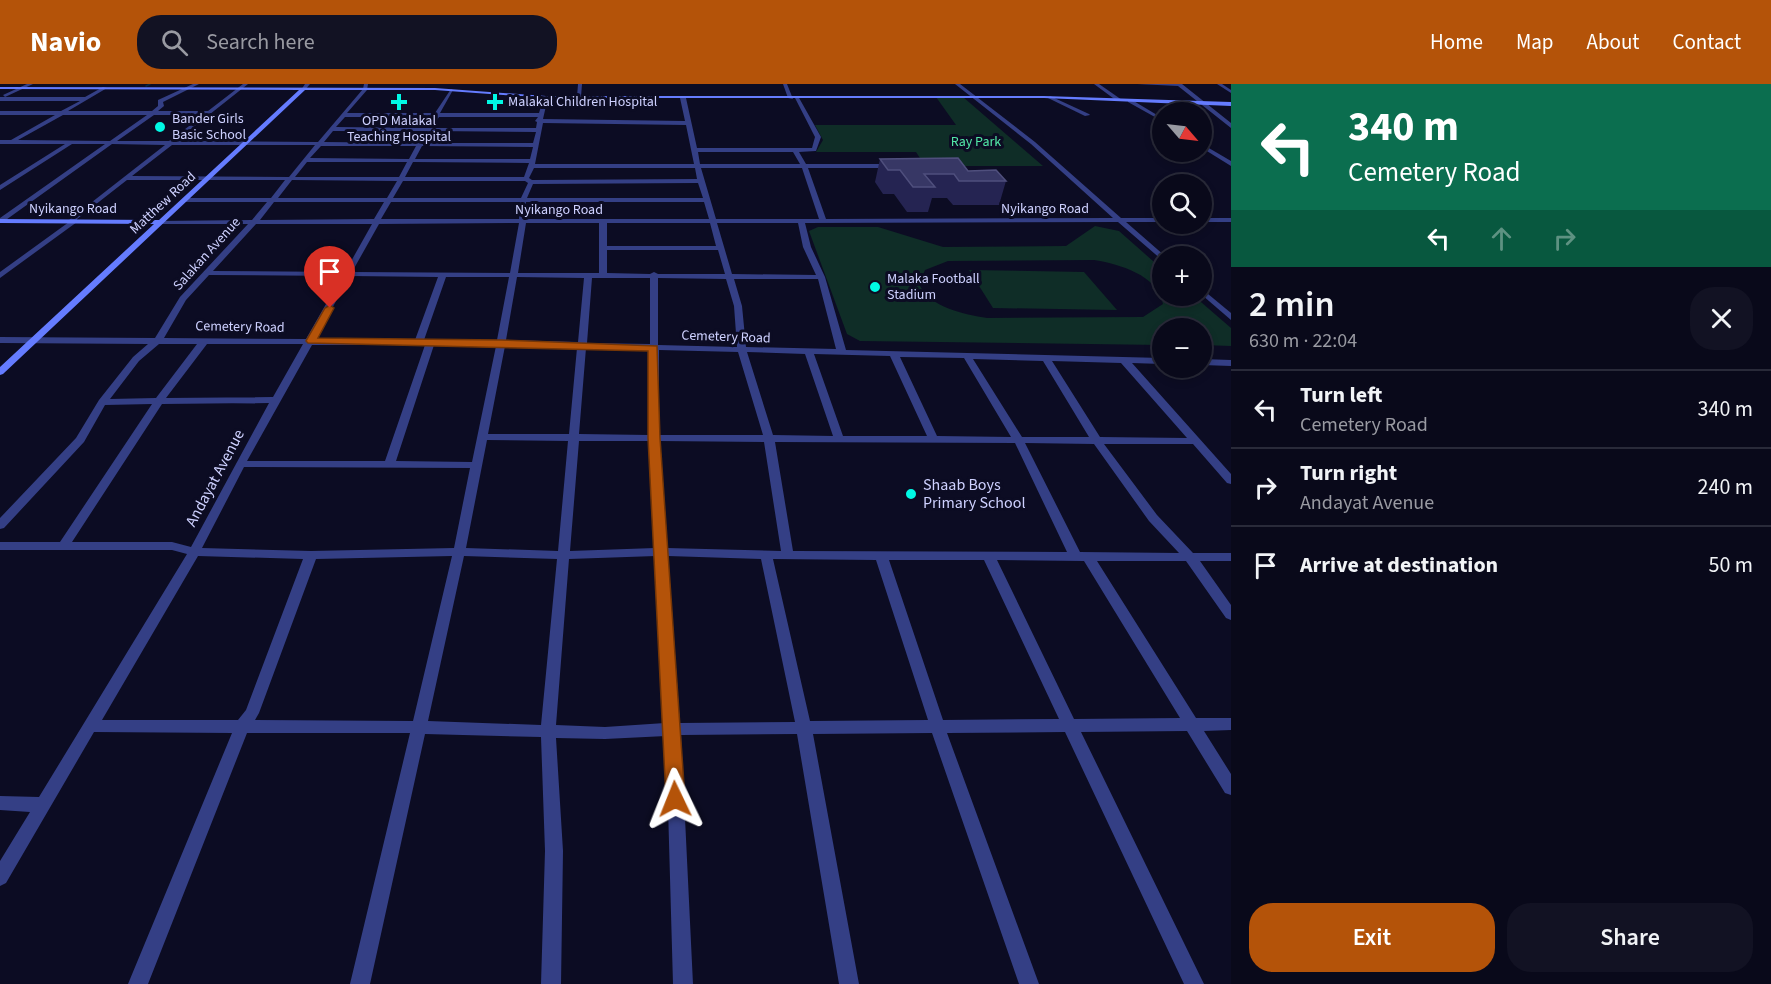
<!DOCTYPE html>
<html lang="en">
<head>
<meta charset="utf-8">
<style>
  :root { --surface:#09091a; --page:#121223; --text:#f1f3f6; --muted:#999aa2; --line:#292a39; --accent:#b45309 }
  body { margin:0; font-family:"Source Sans 3",sans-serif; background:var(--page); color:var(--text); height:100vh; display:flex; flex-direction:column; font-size:22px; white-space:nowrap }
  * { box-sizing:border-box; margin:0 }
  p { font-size:20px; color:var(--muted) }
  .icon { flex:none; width:33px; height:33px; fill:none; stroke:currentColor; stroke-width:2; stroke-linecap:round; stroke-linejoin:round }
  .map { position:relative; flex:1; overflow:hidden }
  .panel { display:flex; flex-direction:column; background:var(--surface); width:540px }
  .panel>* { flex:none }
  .hud { background:#0b6e4f; color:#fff; overflow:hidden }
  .needle { width:39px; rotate:118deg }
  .buttons { position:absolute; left:1152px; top:18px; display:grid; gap:12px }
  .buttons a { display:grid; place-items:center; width:60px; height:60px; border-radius:50%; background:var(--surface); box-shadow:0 3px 9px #0003,0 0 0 2px var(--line); font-size:30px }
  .pin { position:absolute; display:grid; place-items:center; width:51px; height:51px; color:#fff; margin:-62px -26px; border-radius:50% 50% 50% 0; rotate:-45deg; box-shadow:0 0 6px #0007 }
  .pin .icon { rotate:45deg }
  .me { position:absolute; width:66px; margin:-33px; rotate:358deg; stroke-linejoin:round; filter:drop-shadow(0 0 4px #0008) }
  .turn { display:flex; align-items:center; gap:21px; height:126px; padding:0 18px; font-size:27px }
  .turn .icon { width:78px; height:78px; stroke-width:2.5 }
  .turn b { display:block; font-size:42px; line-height:51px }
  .lanes { display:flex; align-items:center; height:57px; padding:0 18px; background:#0003; justify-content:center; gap:30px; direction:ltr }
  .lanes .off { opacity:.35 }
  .round { display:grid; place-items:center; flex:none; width:63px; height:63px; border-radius:24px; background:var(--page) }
  .headline { display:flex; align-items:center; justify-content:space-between; height:102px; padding:0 18px }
  h1 { font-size:36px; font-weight:600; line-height:45px }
  .primary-button { display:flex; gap:12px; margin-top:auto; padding:12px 18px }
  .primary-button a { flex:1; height:69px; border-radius:24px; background:var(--accent); color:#fff; font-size:24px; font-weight:600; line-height:69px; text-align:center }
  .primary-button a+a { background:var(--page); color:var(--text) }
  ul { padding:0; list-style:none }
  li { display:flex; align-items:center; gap:18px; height:78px; padding:0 18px; border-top:2px solid var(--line) }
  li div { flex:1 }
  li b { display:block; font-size:22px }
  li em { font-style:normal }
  header { display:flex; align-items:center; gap:36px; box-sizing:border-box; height:84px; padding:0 30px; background:var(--accent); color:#fff }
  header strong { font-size:28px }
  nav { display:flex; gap:33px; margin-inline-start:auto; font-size:21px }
  .search { width:420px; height:54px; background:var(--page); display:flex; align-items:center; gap:15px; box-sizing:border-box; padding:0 21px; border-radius:24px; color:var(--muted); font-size:22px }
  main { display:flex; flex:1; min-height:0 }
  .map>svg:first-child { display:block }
  .green { fill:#0f2d27; fill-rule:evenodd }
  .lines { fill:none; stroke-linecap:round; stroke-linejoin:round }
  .stream { stroke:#062642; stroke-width:1.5 }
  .street { fill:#343f85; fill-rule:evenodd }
  .secondary { fill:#657cff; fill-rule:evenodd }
  .wall { fill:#252452 }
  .building { fill:#373765; stroke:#4f4f7d; stroke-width:1.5 }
  .route { fill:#b45309; stroke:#753606; stroke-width:1.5 }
  .poi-dot { fill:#00f9e5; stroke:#0c0c23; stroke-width:2 }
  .labels { text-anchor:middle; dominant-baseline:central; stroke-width:6; stroke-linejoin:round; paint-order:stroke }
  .far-poi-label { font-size:14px; fill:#ced1ff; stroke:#0c0c23; text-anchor:start }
  .far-park-label { font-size:14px; fill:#52e7a7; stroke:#0c0c23 }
  .far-street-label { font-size:14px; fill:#ced1ff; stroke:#0c0c23 }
  .street-label { font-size:16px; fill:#ced1ff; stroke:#0c0c23 }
  .poi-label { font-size:16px; fill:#ced1ff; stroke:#0c0c23; text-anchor:start }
</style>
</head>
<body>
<header>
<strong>Navio</strong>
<div class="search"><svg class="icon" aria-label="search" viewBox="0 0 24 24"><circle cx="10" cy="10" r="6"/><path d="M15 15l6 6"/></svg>Search here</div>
<nav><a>Home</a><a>Map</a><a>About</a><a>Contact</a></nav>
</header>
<main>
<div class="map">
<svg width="1231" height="900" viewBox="0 0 1231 900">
  <rect width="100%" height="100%" fill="#0c0c23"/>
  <!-- green -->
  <g class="green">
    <path d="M936 13H963L1043 82H925L916 68H816L823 56 815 41H956Z"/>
    <path d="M1095 142 1119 147 1162 185V212H1194L1231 244V262L1202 261V244H1162V261L860 257 847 250 809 147 818 143H878L943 163 1066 162ZM1094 176C1119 180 1158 191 1163 220L1143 233 987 234C964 230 930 224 919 200L925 186 948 177Z"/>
    <path d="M969 186 1084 188 1117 226 993 224Z"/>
  </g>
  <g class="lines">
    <!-- stream -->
    <path class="stream" d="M146 2 150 0"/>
    <!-- street -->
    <g class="street">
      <path d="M27 0H33L5 13H85L103 3 107 4 68 27H152L158 22V16L193 0H199L163 18 164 22 158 27H208L243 0H248L176 57 318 58 363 5 364 0H368L367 6 347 29H435L451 5 453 6 440 29H539L544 13 546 12 548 13 543 35 685 37 680 14 683 12 686 14 697 64H812L815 53 795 14 798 12 821 53 816 67 799 68 806 80H894L897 82 894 84H808L826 135 1113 134 1031 60 955 0H960L1035 58 1121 134H1162V138H1126L1165 172H1162V176L1118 138 805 139 811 163 825 193 846 266 1162 274V280L1132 279 1231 390V400L1227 399 1193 360H1104L1157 431 1193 469H1231V477H1200L1231 521V536L1226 534 1186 477H1097L1196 634H1231V646L1204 647 1231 690V711L1225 709 1187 647 1081 648 1204 900H1184L1065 648 947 649 1039 900H1019L932 649 813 650 859 900H839L797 650 681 651 693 900H673L666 652 605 655 556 654 563 767 561 900H541L545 767 541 653 425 650 370 900H350L410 649H247L148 900H128L232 649 94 648 6 799 0 802V777L30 728 0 726V712L39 713 187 470 172 466H0V458H60L152 320 105 321 84 358 4 444 0 445V434L76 354 99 316 133 273 148 260 0 259V253L155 254 180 213 248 140H160L156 138 158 137 252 136 267 118H185L182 116 185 114H271L285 96H127L77 135V138L0 194V188L69 138V136L165 61 112 60 3 138 0 139V134L105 60H72L0 106V101L65 60H0V56H11L55 31H0V27H61L80 17H0V13H5L3 11ZM63 31H147L110 57 18 56ZM154 31H204L169 57H117ZM345 33H433L427 44 336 43ZM439 33H538L535 37 537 38 536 44H432ZM543 39 686 41 694 80H535ZM333 47H425L418 59 324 58ZM431 47 536 48 533 59H424ZM172 61H315L289 93 132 92ZM321 62H416L409 75 310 74ZM422 62 533 63 530 75H415ZM698 68H793L800 80H700ZM307 78H407L399 93H295ZM413 78 529 79 524 93H405ZM534 84H695L697 95 532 96 529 94ZM701 84H802L819 135H716ZM292 96 397 97 387 114H278ZM403 97H525L528 99 521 114H393ZM698 99 703 114H527L533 100ZM274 118H384L374 135 260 136ZM391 118H520L519 135H381ZM526 118H704L709 135H526ZM519 139 510 189 352 188 379 140ZM526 139H599V189H518ZM607 139H710L716 162H607ZM717 139H798L803 163 816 191 732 190ZM256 140H372L345 188 213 187ZM607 166H718L725 190H658L654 188 650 190 607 189ZM209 191 342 192 306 255 164 254 186 216ZM350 192 438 193 415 256 315 255ZM446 193H509L497 256H424ZM517 193 584 194 578 258 506 256ZM592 194H650V260L587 259ZM658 194 726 195 734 222 737 263 658 261ZM734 195H818L836 265 746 263 742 222ZM159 260H197L156 314 110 315 139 277ZM207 260H303L273 313 166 314ZM312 261H425L385 377H247ZM434 261 496 262 472 378 396 377ZM505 262 577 264 569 350H488ZM586 264 649 266V351L579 350ZM659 266 738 268 763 351H659ZM747 268 805 270 833 352 773 351ZM814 270 890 272 927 352H843ZM900 273 964 274 1011 353 937 352ZM973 275 1043 277 1089 353H1022ZM1052 277 1121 279 1187 354 1100 353ZM269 319 191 463 172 458H72L162 320ZM487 356 568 357 558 467 466 464ZM579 357H649L655 464 570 467ZM659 357 764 358 781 467 667 464ZM775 358 1015 359 1067 468 793 467ZM1025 359 1094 360 1149 437 1179 469 1080 468ZM244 383 470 384 454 464 311 467 202 464ZM198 472 303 475 246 626 238 636H102ZM452 472 413 637 255 636 259 629 316 475ZM464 472 557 475 541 641 428 637ZM656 472 665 639 605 643 556 641 569 475ZM668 472 761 475 795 638 680 639ZM773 475 876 476 928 636 810 637ZM889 476H984L1059 635 943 636ZM997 476 1084 477 1180 634 1074 635Z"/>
      <path d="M305 0H310L305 6H301Z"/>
      <path d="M578 0H582L581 13 579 14 577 13Z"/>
      <path d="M783 0H787L793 15 788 14Z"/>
      <path d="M1094 0H1099L1122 16 1117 17Z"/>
      <path d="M1137 0H1182L1231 39V44L1178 2Z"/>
      <path d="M1217 0H1222L1231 6V9Z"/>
      <path d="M1050 12 1089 30 1090 31 1085 32 1048 14Z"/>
      <path d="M1128 16H1132L1162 34V37L1128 18Z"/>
      <path d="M1202 60 1231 77V82L1202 64Z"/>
      <rect x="1202" y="134" width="29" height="4"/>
      <path d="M1202 205 1231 229V236L1202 211Z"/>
      <path d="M1202 275 1231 276V282L1202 281Z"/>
    </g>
    <!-- secondary -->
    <path class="secondary" d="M0 3 435 4 546 12H1044L1231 18V22L1044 14H546L435 6H305L3 290 0 291V283L154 140 0 139V135L159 136 299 6 0 5Z"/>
  </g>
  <!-- wall -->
  <path class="wall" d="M880 75 968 87 1006 97 999 121H953L947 114H932L928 128H907L894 110H883L875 98Z"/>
  <!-- building -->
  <path class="building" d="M958 74 968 87 996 86 1006 97H959L954 90H924L935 103H913L900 86H888L880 75Z"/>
  <!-- route -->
  <path class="route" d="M330 221 334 224 318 254 501 256 657 262 660 354 685 715 682 721 675 723 669 721 666 715 648 354V267L308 259 306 257 325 224Z"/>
  <!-- markers -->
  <g class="poi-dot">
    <path d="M396 9h6v6h6v6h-6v6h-6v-6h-6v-6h6z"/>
    <path d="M492 9h6v6h6v6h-6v6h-6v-6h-6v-6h6z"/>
    <circle cx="160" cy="43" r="6"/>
    <circle cx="875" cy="203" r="6"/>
    <circle cx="911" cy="410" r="6"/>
  </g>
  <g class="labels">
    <!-- far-poi labels -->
    <g class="far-poi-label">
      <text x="508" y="18">Malakal Children Hospital</text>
      <text x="172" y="35">Bander Girls<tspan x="172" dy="16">Basic School</tspan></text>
      <text x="399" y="37" text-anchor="middle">OPD Malakal<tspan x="399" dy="16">Teaching Hospital</tspan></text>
      <text x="887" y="195">Malaka Football<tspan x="887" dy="16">Stadium</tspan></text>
    </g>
    <!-- far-park labels -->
    <g class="far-park-label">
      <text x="976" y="58">Ray Park</text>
    </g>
    <!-- far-street labels -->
    <g class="far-street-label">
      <text transform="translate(163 119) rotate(-43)">Matthew Road</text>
      <text x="73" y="125">Nyikango Road</text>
      <text x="1045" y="125">Nyikango Road</text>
      <text x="559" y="126">Nyikango Road</text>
      <text transform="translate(207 170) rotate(-48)">Salakan Avenue</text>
      <text transform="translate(240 243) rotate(1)">Cemetery Road</text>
      <text transform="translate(726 253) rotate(2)">Cemetery Road</text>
    </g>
    <!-- street labels -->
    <g class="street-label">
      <text transform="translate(215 394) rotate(-62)">Andayat Avenue</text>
    </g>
    <!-- poi labels -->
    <g class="poi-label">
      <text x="923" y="401">Shaab Boys<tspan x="923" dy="18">Primary School</tspan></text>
    </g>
  </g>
</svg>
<div class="buttons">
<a><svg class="needle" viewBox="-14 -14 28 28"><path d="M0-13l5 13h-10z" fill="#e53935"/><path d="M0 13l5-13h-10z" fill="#999aa2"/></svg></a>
<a><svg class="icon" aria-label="search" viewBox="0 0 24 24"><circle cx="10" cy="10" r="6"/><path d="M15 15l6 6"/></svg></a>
<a>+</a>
<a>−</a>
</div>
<div class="pin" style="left:330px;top:224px;background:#d93025"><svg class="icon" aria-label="arrive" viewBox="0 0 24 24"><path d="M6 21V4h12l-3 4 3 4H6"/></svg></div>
<svg class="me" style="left:675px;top:715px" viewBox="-20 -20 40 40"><path d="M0-17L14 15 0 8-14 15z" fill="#b45309" stroke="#fff" stroke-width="4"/></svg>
</div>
<section class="panel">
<div class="hud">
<div class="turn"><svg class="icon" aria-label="left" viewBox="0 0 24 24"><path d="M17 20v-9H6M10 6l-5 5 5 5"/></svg><div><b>340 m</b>Cemetery Road</div></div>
<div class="lanes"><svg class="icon" aria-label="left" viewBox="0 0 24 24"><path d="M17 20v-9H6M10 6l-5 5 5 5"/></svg><svg class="icon off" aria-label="ahead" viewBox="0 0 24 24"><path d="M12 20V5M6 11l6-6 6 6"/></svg><svg class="icon off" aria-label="right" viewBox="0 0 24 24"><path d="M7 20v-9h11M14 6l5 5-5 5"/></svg></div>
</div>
<div class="headline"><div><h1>2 min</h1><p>630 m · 22:04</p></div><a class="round"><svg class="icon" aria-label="close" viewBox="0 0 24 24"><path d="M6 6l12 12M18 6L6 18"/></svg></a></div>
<ul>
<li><svg class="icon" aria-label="left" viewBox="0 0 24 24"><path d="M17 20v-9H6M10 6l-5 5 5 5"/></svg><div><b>Turn left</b><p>Cemetery Road</p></div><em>340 m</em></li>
<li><svg class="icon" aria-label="right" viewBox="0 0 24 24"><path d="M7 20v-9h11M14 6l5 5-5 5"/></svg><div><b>Turn right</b><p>Andayat Avenue</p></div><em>240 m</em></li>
<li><svg class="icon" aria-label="arrive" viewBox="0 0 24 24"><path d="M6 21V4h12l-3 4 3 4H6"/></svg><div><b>Arrive at destination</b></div><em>50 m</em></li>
</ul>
<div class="primary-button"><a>Exit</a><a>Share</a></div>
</section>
</main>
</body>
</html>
